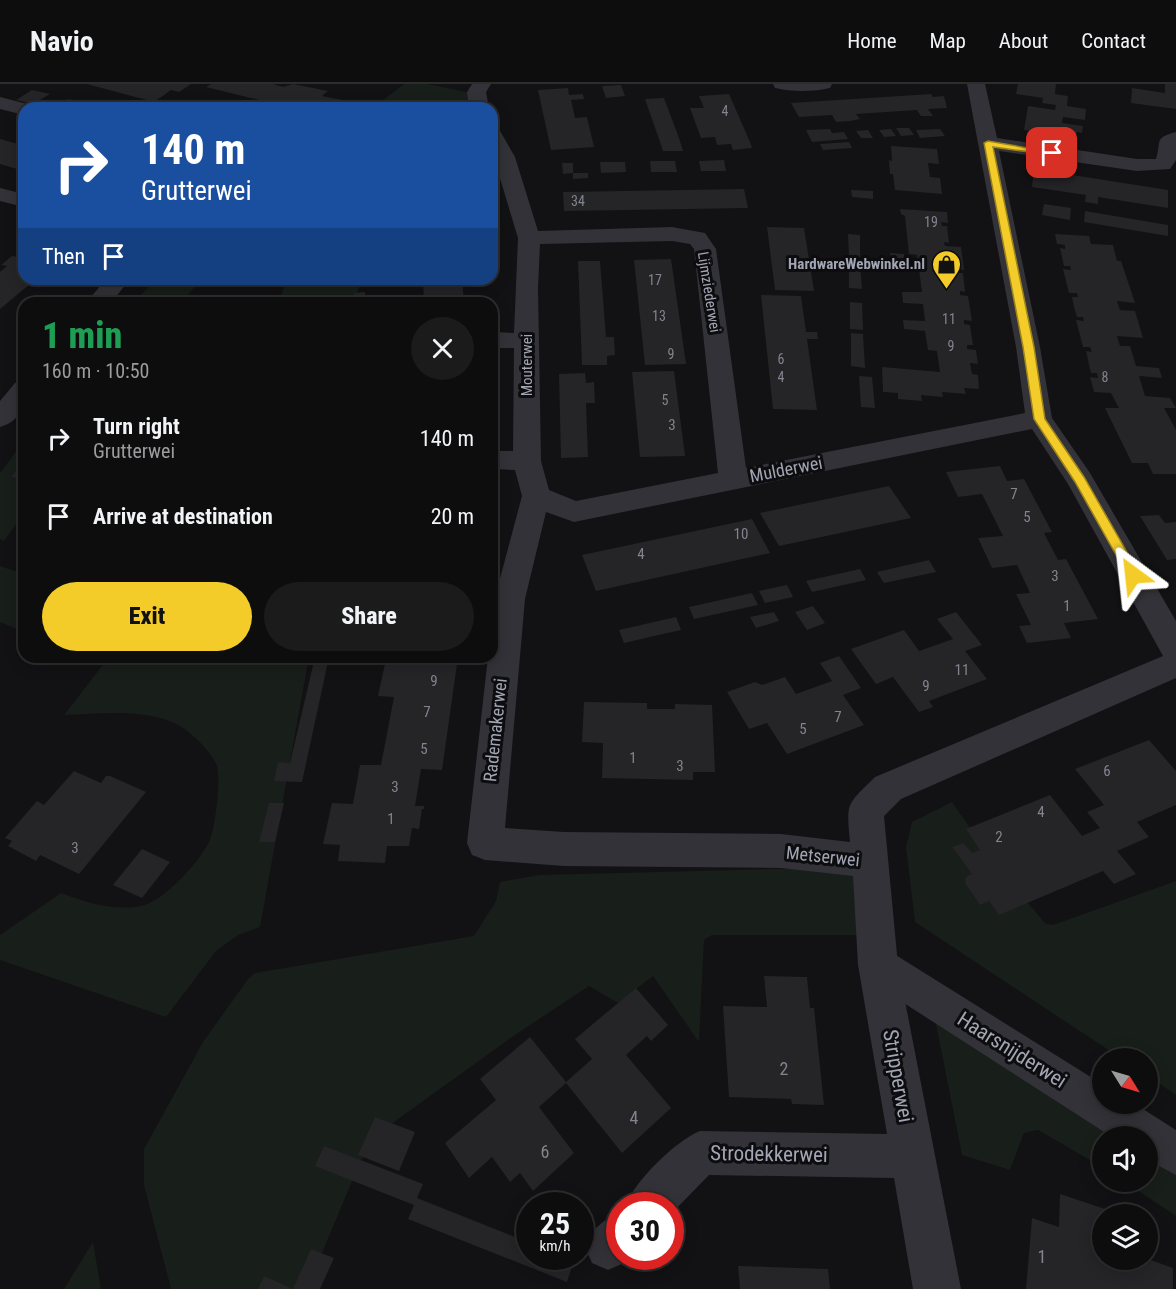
<!DOCTYPE html>
<html lang="en">
<head>
<meta charset="utf-8">
<style>
  :root { --surface:#0e0d0e; --page:#1c1b1c; --text:#f1f3f6; --muted:#9b9c9e; --line:#2e2d2e; --accent:#f3cc29 }
  body { margin:0; font-family:"Roboto Condensed",sans-serif; background:var(--page); color:var(--text); height:100vh; display:flex; flex-direction:column; font-size:22px; white-space:nowrap }
  * { box-sizing:border-box; margin:0 }
  p { font-size:20px; color:var(--muted) }
  .icon { flex:none; width:33px; height:33px; fill:none; stroke:currentColor; stroke-width:2; stroke-linecap:round; stroke-linejoin:round }
  .map { position:relative; flex:1; overflow:hidden }
  .panel { position:absolute; left:18px; top:213px; width:480px; height:366px; display:flex; flex-direction:column; background:var(--surface); border-radius:18px; box-shadow:0 3px 15px #0003,0 0 0 2px var(--line) }
  .panel>* { flex:none }
  .guide { position:absolute; left:18px; top:18px; width:480px; height:183px; border-radius:18px; box-shadow:0 3px 15px #0003,0 0 0 2px var(--line); background:#1a4fa0; color:#fff; overflow:hidden }
  .needle { width:39px; rotate:127deg }
  .tools { position:absolute; left:1092px; top:964px; display:grid; gap:12px }
  .tools a { display:grid; place-items:center; width:66px; height:66px; border-radius:50%; background:var(--surface); box-shadow:0 3px 15px #0003,0 0 0 2px var(--line); font-size:30px }
  .speed { position:absolute; left:516px; top:1108px; display:flex; gap:12px; font-size:30px; font-weight:700; text-align:center }
  .speed>* { display:grid; place-content:center; width:78px; height:78px; border-radius:50%; background:var(--surface); box-shadow:0 3px 15px #0003,0 0 0 2px var(--line); line-height:1 }
  .speed small { font-size:15px; font-weight:400 }
  .speed .limit { border:9px solid #d22; background:#fff; color:#111 }
  .pin { position:absolute; display:grid; place-items:center; width:51px; height:51px; color:#fff; margin:-26px; border-radius:12px; box-shadow:0 3px 9px #0006 }
  .me { position:absolute; width:66px; margin:-33px; rotate:330deg; stroke-linejoin:round; filter:drop-shadow(0 0 4px #0008) }
  .turn { display:flex; align-items:center; gap:21px; height:126px; padding:0 24px; font-size:27px }
  .turn .icon { width:78px; height:78px; stroke-width:2.5 }
  .turn b { display:block; font-size:42px; line-height:51px }
  .then { display:flex; align-items:center; height:57px; padding:0 24px; background:#0003; gap:12px; font-size:22px }
  .round { display:grid; place-items:center; flex:none; width:63px; height:63px; border-radius:32px; background:var(--page) }
  .summary { display:flex; align-items:center; justify-content:space-between; height:102px; padding:0 24px }
  h1 { font-size:36px; font-weight:800; line-height:45px; color:#1e9e55 }
  .button { display:flex; gap:12px; margin-top:auto; padding:12px 24px }
  .button a { flex:1; height:69px; border-radius:36px; background:var(--accent); color:#111; font-size:24px; font-weight:800; line-height:69px; text-align:center }
  .button a+a { background:var(--page); color:var(--text) }
  ul { padding:0; list-style:none }
  li { display:flex; align-items:center; gap:18px; height:78px; padding:0 24px }
  li div { flex:1 }
  li b { display:block; font-size:22px }
  li em { font-style:normal }
  header { display:flex; align-items:center; gap:36px; box-sizing:border-box; height:84px; padding:0 30px; background:var(--surface); border-bottom:2px solid var(--line) }
  header strong { font-size:28px }
  nav { display:flex; gap:33px; margin-inline-start:auto; font-size:21px }
  .map>svg:first-child { display:block }
  .green { fill:#181e19 }
  .building { fill:#252427 }
  .lines { fill:none; stroke-linecap:round; stroke-linejoin:round }
  .pedestrian { fill:#323238; fill-rule:evenodd }
  .minor { fill:#323238; fill-rule:evenodd }
  .route { fill:#f3cc29; stroke:#9e851b; stroke-width:1.5 }
  .labels { text-anchor:middle; dominant-baseline:central; stroke-width:6; stroke-linejoin:round; paint-order:stroke }
  .far-number-label { font-size:14px; fill:#828490 }
  .far-poi-label { font-size:15px; font-weight:bold; fill:#a2a5b4; stroke:#0d0c0e; text-anchor:end }
  .far-street-label { font-size:15px; fill:#a2a5b4; stroke:#0d0c0e }
  .number-label { font-size:15px; fill:#828490 }
  .street-label { font-size:18px; fill:#a2a5b4; stroke:#0d0c0e }
  .near-number-label { font-size:18px; fill:#828490 }
  .near-street-label { font-size:21px; fill:#a2a5b4; stroke:#0d0c0e }
</style>
</head>
<body>
<header>
<strong>Navio</strong>
<nav><a>Home</a><a>Map</a><a>About</a><a>Contact</a></nav>
</header>
<div class="map">
<svg width="1176" height="1205" viewBox="0 0 1176 1205">
  <rect width="100%" height="100%" fill="#121113"/>
  <!-- green -->
  <g class="green">
    <path d="M404 0H427L467 8 470 24H373Z"/>
    <path d="M155 195H205L198 199 181 219H134Z"/>
    <path d="M286 195H361L355 219H279Z"/>
    <path d="M24 357V429L4 457 0 455V389Z"/>
    <path d="M0 482 24 490V548L0 538Z"/>
    <path d="M92 573H309L260 843 238 851 216 867 166 933 0 876V851L61 809C89 819 110 827 141 822 163 818 199 778 209 758 215 747 221 694 217 682 212 668 189 646 176 640 143 624 100 630 64 631L105 578Z"/>
    <path d="M952 718 999 785 1046 840 1053 841 1176 797V1011L1148 992V975H1122L915 838 906 763 912 738Z"/>
    <path d="M853 783 878 851H712L704 856 699 958 653 892 618 919 589 902 512 953 383 1046 360 1078 307 1205H171L144 1101V1065L203 958 248 895 255 889 474 852 496 817 500 798 539 791Z"/>
    <path d="M927 895 1102 1008V1020L1176 1059V1132L1125 1098H1148V1053H1102V1083L1038 1046 1024 1049 1010 1086 962 1071Z"/>
    <path d="M93 1158 101 1205H64Z"/>
  </g>
  <!-- building -->
  <g class="building">
    <path d="M87 0H191L179 8 171 6 154 18Z"/>
    <path d="M211 0H273L283 3 293 0 328 7 322 12 342 16 332 24H291L206 3Z"/>
    <path d="M1018 0H1056L1055 10 1068 12 1067 22 1086 25 1085 36 1063 33 1062 39 1083 42 1082 49 1077 48 1076 59 1045 54V49L1024 46 1028 22 1055 26 1056 21 1042 19 1043 14 1016 10Z"/>
    <path d="M1165 0H1176V25L1131 19 1132 4 1165 9Z"/>
    <path d="M621 1 625 12 606 14 602 2Z"/>
    <path d="M568 4 569 11 583 10 584 15 571 16 575 34 587 33 594 63 551 66 538 6Z"/>
    <path d="M32 6 50 10 33 20 16 16Z"/>
    <path d="M729 10 750 58 752 64 733 66 731 60 717 61 715 53 701 54 690 24H704L699 12Z"/>
    <path d="M931 10 933 13 944 12 947 24 928 25 933 32H921L917 26 856 30 860 35 850 37 836 38 832 31 799 33 791 19Z"/>
    <path d="M664 14 679 54 683 67H663L659 55 645 15Z"/>
    <path d="M68 15 86 19 78 24H53Z"/>
    <path d="M896 44H909L914 51 901 52Z"/>
    <path d="M830 45 832 49 844 48 848 55 812 58 806 46Z"/>
    <path d="M891 45 896 52 884 53 879 46Z"/>
    <path d="M940 45 945 52 920 54 916 46Z"/>
    <path d="M868 46 873 54H861L856 47Z"/>
    <path d="M0 55 18 60 24 58V87L0 80Z"/>
    <path d="M849 58 852 64 823 66 820 60Z"/>
    <path d="M891 62 937 65 939 80 928 79 930 93 940 94 942 110 895 106 893 90H890L889 76 892 77Z"/>
    <path d="M724 76 726 87H701L699 77Z"/>
    <path d="M650 77H675L677 88H651Z"/>
    <path d="M600 78H625L626 88 601 89Z"/>
    <path d="M562 79H573V89H588V94L573 95V89L563 90Z"/>
    <path d="M1034 85 1168 106V124L1098 113V120L1085 118 1086 111 1032 103Z"/>
    <path d="M744 105 748 124 564 127 563 108Z"/>
    <path d="M851 106 873 107V115L852 113Z"/>
    <path d="M1044 120 1071 124 1070 136 1042 131Z"/>
    <path d="M900 125 947 128 948 139 941 138 942 142H947L949 159 944 158 945 162 961 163 964 186 957 185V189H963L965 208 960 207V211L968 212 972 237 964 236V240L970 241 973 261H967V265L976 266 978 280 970 279 972 290 978 291 979 305 964 304 966 310 942 308 943 313 921 311 922 317 898 315V309L883 308 882 283 940 288 937 267 928 266 925 247 904 245 903 236 925 237 923 220 903 219 902 208H922L917 171 909 170 905 132 901 130Z"/>
    <path d="M1085 127 1168 141V152L1084 138Z"/>
    <path d="M767 143 804 144 814 207 775 206Z"/>
    <path d="M848 150 860 151V173L849 172Z"/>
    <path d="M1055 150 1089 152 1091 160 1113 161 1117 177H1121L1135 219 1117 217 1120 226 1135 227 1143 254 1117 252 1120 262H1130L1136 282 1159 284 1162 294 1139 292 1145 312 1170 314 1176 324H1164L1176 346V390H1153L1148 379H1132L1105 324H1119L1111 309 1094 308 1090 293 1098 294 1097 289H1091L1086 267 1092 268 1090 263H1083L1076 236 1084 237 1083 233H1077L1074 223 1072 213H1078L1077 209H1069L1063 185 1071 186 1070 182H1064L1060 164 1065 165V161L1057 160Z"/>
    <path d="M24 169V195H36L0 225V188L7 182 1 181 12 172 18 173Z"/>
    <path d="M890 169 904 170V178L891 177Z"/>
    <path d="M671 175 686 280 645 281 634 176Z"/>
    <path d="M578 177H600L606 253H614L615 271 607 272V281H582Z"/>
    <path d="M849 179 860 180 862 205 849 204Z"/>
    <path d="M406 195V201L382 203V197Z"/>
    <path d="M423 195H462L464 219H424Z"/>
    <path d="M365 208V219H353L354 209Z"/>
    <path d="M761 211 801 212 806 248H817L818 255H807L817 326 773 325Z"/>
    <path d="M850 218 862 219 863 246 850 245Z"/>
    <path d="M851 249 863 250 865 284 851 282Z"/>
    <path d="M674 287 685 372 640 373 632 288Z"/>
    <path d="M585 289 586 299 594 298 595 319H586L588 373 561 374 559 290Z"/>
    <path d="M859 292 872 293 875 324 861 323Z"/>
    <path d="M24 377V395L11 393Z"/>
    <path d="M1000 382 1007 397 1024 395 1052 448 1044 449 1058 476 1066 475 1098 535 1064 539 1071 554 1027 559 1019 542 1031 541 1016 510 1030 509 1017 481 992 484 978 454 1003 452 982 410 958 413 946 388Z"/>
    <path d="M889 402 911 434 779 462 760 429Z"/>
    <path d="M1159 431 1165 439 1176 438V475L1167 476 1140 432Z"/>
    <path d="M752 435 770 469 596 507 582 471Z"/>
    <path d="M929 476 936 488 884 499 877 488Z"/>
    <path d="M860 485 866 496 812 508 806 497Z"/>
    <path d="M787 501 793 513 765 519 759 507Z"/>
    <path d="M752 509 758 521 694 535 689 523Z"/>
    <path d="M813 522 825 539 807 546 795 528Z"/>
    <path d="M774 528 779 537 756 544 750 533Z"/>
    <path d="M956 528 982 561 965 567 987 595 929 617 933 623 919 628 893 593 876 600 851 565 904 546 919 567 953 555 937 535Z"/>
    <path d="M676 533 681 546 654 552 624 559 619 546Z"/>
    <path d="M839 572 861 604 843 611 864 641 787 670 767 639 749 645 727 608 755 598 762 601 785 593 796 610 832 597 820 579Z"/>
    <path d="M315 573H329L302 698 274 697 278 678 290 679Z"/>
    <path d="M400 573H458L442 686 421 685 415 722H424V725H422L419 745 412 744 409 762H387L385 779 338 777 340 761 323 760 332 719 353 720 360 681H381L394 613 378 612 385 580H399Z"/>
    <path d="M584 618 647 619V625H675V620L712 621 715 688H693V696L602 694 603 659 582 658Z"/>
    <path d="M1149 656 1176 687V721L1137 738 1149 753 1117 767 1136 790 1114 800 1103 787 999 831 989 817 980 821 965 799 966 793 972 790 952 763 963 759 972 769 980 766 966 745 1050 711 1082 752 1100 744 1087 728 1104 721 1075 685Z"/>
    <path d="M74 687 101 699 106 692H110L146 708 79 790 40 771 36 777 8 762 12 757 5 754 37 717 44 721Z"/>
    <path d="M269 719H284L275 758H259Z"/>
    <path d="M142 765 170 778 142 814 113 801Z"/>
    <path d="M764 892 807 893 810 924H814L824 1021 792 1020 791 1015 729 1013 723 922 767 923Z"/>
    <path d="M636 904 668 941 651 957 647 952 626 971 671 1024 622 1069 566 999 539 1023 574 1069 533 1107 520 1089 510 1098 492 1073 469 1094 445 1059 496 1016 480 995 530 953 566 998 592 975 575 955Z"/>
    <path d="M375 1033 415 1048 399 1087 358 1071Z"/>
    <path d="M324 1062 423 1100 417 1114 530 1159V1173H566L574 1176 567 1198 408 1135 414 1121 315 1082Z"/>
    <path d="M1060 1110 1108 1126 1107 1131H1102V1176L1148 1175 1173 1184V1205H1026L1032 1134 1059 1143Z"/>
    <path d="M311 1165 334 1174 320 1205H258L264 1192 293 1205Z"/>
    <path d="M738 1182 828 1185 830 1205H740Z"/>
  </g>
  <g class="lines">
    <!-- pedestrian -->
    <path class="pedestrian" d="M878 862 891 868 1102 1000V1020H1135L1176 1046V1091L1148 1076V1053H1112L865 894 859 881 865 868Z"/>
    <!-- minor -->
    <g class="minor">
      <path d="M472 0H491L486 8 489 24H469L467 8Z"/>
      <path d="M773 0H832L830 4C814 8 791 8 775 4Z"/>
      <path d="M967 0H985L997 54 1137 75H1156C1162 57 1153 54 1176 48V76L1170 85 1137 87 999 67 1040 263 1052 334 1090 389 1176 537V594L901 715 884 732 898 881 961 1205H913L894 1094 709 1091 670 1131V1122H625C636 1096 674 1058 700 1047L887 1050 858 881 853 792 781 784 564 782 485 776 472 771 467 759 488 573H492V502H498L522 412 515 386 492 385V367H513L514 264H492V248L514 249 518 154 492 68V43L499 45 515 73 538 147 672 143 705 149 716 165 746 384 1025 329 1016 263ZM672 157 690 160 694 165 718 389 576 417 549 406 541 377 538 204 540 160ZM1032 345 1068 400 1163 572 875 693C847 721 846 717 850 758L781 750 564 748 505 744 525 515 546 428 574 438Z"/>
      <path d="M0 13 31 21 33 24H24V31L0 25Z"/>
      <path d="M0 104 24 110V123L0 117Z"/>
      <path d="M106 195H130L111 219H86Z"/>
      <path d="M24 297C24 318 24 336 0 343V317L15 299Z"/>
      <path d="M620 1129V1173H631L624 1179 608 1186 592 1179 585 1163C593 1144 601 1137 620 1129Z"/>
    </g>
  </g>
  <!-- route -->
  <path class="route" d="M988 57 1056 69 1052 71 993 63 1034 263 1045 335 1084 393 1140 491 1138 494H1129L1075 398 1034 335 1023 263 984 59Z"/>
  <!-- icons -->
  <defs>
    <symbol id="shop-pin" viewBox="-11 -11 22 30"><path d="M0 17L-7.5 6A9.5 9.5 0 1 1 7.5 6Z" fill="#f3cc29" stroke="#0d0c0e"/><path d="M-5-2.5h2.3a2.7 3.5 0 0 1 5.4 0H5L5.5 6h-11ZM-1.5-2.5h3a1.5 2.3 0 0 0-3 0Z" fill="#111"/></symbol>
  </defs>
  <g fill-rule="evenodd">
    <use href="#shop-pin" x="930" y="164" width="33" height="45"/>
  </g>
  <g class="labels">
    <!-- far-number labels -->
    <g class="far-number-label">
      <text x="725" y="27">4</text>
      <text x="578" y="117">34</text>
      <text x="931" y="138">19</text>
      <text x="655" y="196">17</text>
      <text x="659" y="232">13</text>
      <text x="949" y="235">11</text>
      <text x="951" y="262">9</text>
      <text x="671" y="270">9</text>
      <text x="781" y="275">6</text>
      <text x="781" y="293">4</text>
      <text x="1105" y="293">8</text>
      <text x="665" y="316">5</text>
    </g>
    <!-- far-poi labels -->
    <g class="far-poi-label">
      <text x="925" y="180">HardwareWebwinkel.nl</text>
    </g>
    <!-- far-street labels -->
    <g class="far-street-label">
      <text transform="translate(709 208) rotate(81)">Lijmziederwei</text>
      <text transform="translate(527 281) rotate(-90)">Mouterwei</text>
    </g>
    <!-- number labels -->
    <g class="number-label">
      <text x="672" y="341">3</text>
      <text x="1014" y="410">7</text>
      <text x="1027" y="433">5</text>
      <text x="741" y="450">10</text>
      <text x="641" y="470">4</text>
      <text x="1055" y="492">3</text>
      <text x="1067" y="522">1</text>
      <text x="962" y="586">11</text>
      <text x="434" y="597">9</text>
      <text x="926" y="602">9</text>
      <text x="427" y="628">7</text>
      <text x="838" y="633">7</text>
      <text x="803" y="645">5</text>
      <text x="424" y="665">5</text>
      <text x="633" y="674">1</text>
      <text x="680" y="682">3</text>
      <text x="1107" y="687">6</text>
      <text x="395" y="703">3</text>
      <text x="1041" y="728">4</text>
      <text x="391" y="735">1</text>
      <text x="999" y="753">2</text>
      <text x="75" y="764">3</text>
    </g>
    <!-- street labels -->
    <g class="street-label">
      <text transform="translate(786 385) rotate(-11)">Mulderwei</text>
      <text transform="translate(495 646) rotate(-84)">Rademakerwei</text>
      <text transform="translate(823 772) rotate(6)">Metserwei</text>
    </g>
    <!-- near-number labels -->
    <g class="near-number-label">
      <text x="784" y="984">2</text>
      <text x="634" y="1033">4</text>
      <text x="545" y="1067">6</text>
      <text x="1042" y="1172">1</text>
    </g>
    <!-- near-street labels -->
    <g class="near-street-label">
      <text transform="translate(1012 966) rotate(32)">Haarsnijderwei</text>
      <text transform="translate(898 992) rotate(80)">Stripperwei</text>
      <text transform="translate(769 1070) rotate(1)">Strodekkerwei</text>
    </g>
  </g>
</svg>
<div class="tools">
<a><svg class="needle" viewBox="-14 -14 28 28"><path d="M0-13l5 13h-10z" fill="#e53935"/><path d="M0 13l5-13h-10z" fill="#9b9c9e"/></svg></a>
<a><svg class="icon" aria-label="sound" viewBox="0 0 24 24"><path d="M4 9h4l5-4v14l-5-4H4zM17 9q2 3 0 6"/></svg></a>
<a><svg class="icon" aria-label="layers" viewBox="0 0 24 24"><path d="M12 4l9 5-9 5-9-5zM3 14l9 5 9-5"/></svg></a>
</div>
<div class="speed"><div>25<small>km/h</small></div><div class="limit">30</div></div>
<div class="pin" style="left:1052px;top:69px;background:#d93025"><svg class="icon" aria-label="arrive" viewBox="0 0 24 24"><path d="M6 21V4h12l-3 4 3 4H6"/></svg></div>
<svg class="me" style="left:1133px;top:491px" viewBox="-20 -20 40 40"><path d="M0-17L14 15 0 8-14 15z" fill="#f3cc29" stroke="#fff" stroke-width="4"/></svg>
<div class="guide">
<div class="turn"><svg class="icon" aria-label="right" viewBox="0 0 24 24"><path d="M7 20v-9h11M14 6l5 5-5 5"/></svg><div><b>140 m</b>Grutterwei</div></div>
<div class="then">Then<svg class="icon" aria-label="arrive" viewBox="0 0 24 24"><path d="M6 21V4h12l-3 4 3 4H6"/></svg></div>
</div>
<section class="panel">
<div class="summary"><div><h1>1 min</h1><p>160 m · 10:50</p></div><a class="round"><svg class="icon" aria-label="close" viewBox="0 0 24 24"><path d="M6 6l12 12M18 6L6 18"/></svg></a></div>
<ul>
<li><svg class="icon" aria-label="right" viewBox="0 0 24 24"><path d="M7 20v-9h11M14 6l5 5-5 5"/></svg><div><b>Turn right</b><p>Grutterwei</p></div><em>140 m</em></li>
<li><svg class="icon" aria-label="arrive" viewBox="0 0 24 24"><path d="M6 21V4h12l-3 4 3 4H6"/></svg><div><b>Arrive at destination</b></div><em>20 m</em></li>
</ul>
<div class="button"><a>Exit</a><a>Share</a></div>
</section>
</div>
</body>
</html>
